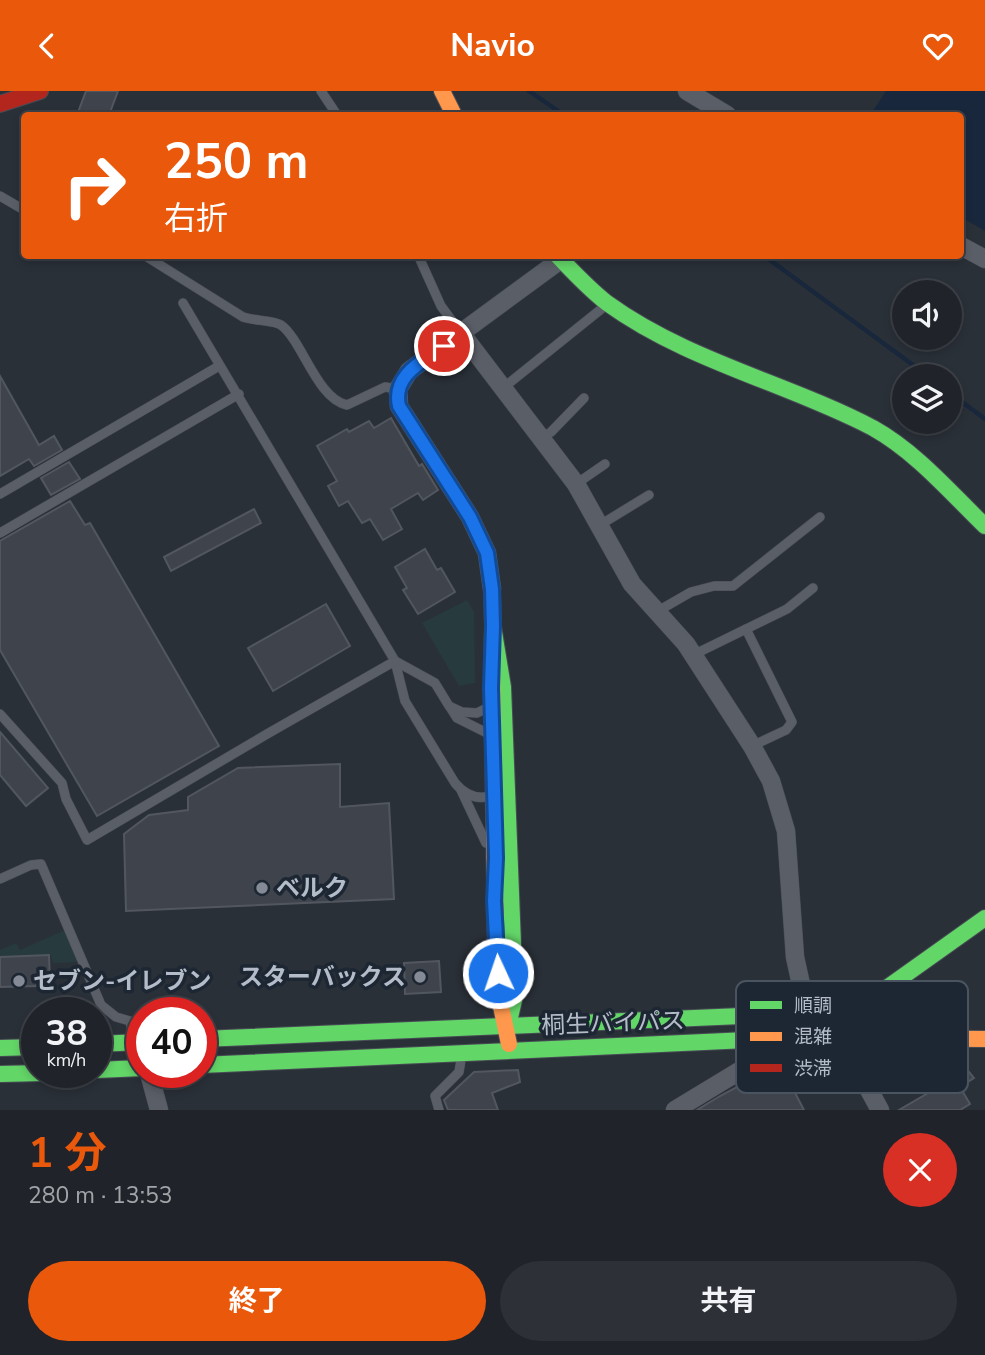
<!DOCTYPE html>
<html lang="ja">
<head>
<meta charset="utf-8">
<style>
  :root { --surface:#20242a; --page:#2d3036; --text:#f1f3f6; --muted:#a2a4a8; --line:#3d4147; --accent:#ea580c }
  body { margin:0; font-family:"Nunito Sans","Noto Sans JP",sans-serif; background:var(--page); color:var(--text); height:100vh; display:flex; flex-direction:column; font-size:26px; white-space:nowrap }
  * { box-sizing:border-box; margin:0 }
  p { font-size:23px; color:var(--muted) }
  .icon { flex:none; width:38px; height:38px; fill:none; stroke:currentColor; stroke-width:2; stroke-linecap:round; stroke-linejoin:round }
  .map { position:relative; height:1019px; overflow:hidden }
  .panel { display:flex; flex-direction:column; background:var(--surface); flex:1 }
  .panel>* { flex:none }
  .banner { position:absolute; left:21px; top:21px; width:943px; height:147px; border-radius:7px; box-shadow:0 4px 10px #0003,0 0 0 2px var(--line); background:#ea580c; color:#fff; overflow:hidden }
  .buttons { position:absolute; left:892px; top:189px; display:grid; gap:14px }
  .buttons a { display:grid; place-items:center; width:70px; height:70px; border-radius:50%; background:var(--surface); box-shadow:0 4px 10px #0003,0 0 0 2px var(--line); font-size:35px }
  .speed { position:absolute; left:21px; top:906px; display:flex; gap:14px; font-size:35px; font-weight:700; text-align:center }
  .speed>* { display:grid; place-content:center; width:91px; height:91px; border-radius:50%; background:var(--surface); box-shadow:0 4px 10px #0003,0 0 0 2px var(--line); line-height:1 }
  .speed small { font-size:18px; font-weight:400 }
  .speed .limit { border:10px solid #d22; background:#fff; color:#111 }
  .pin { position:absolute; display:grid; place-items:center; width:60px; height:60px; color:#fff; margin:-30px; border:4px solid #fff; border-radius:50%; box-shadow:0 2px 7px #0007 }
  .me { position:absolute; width:77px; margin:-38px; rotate:357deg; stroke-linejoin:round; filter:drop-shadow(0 0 5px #0008) }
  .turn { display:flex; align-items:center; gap:24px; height:147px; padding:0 28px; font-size:32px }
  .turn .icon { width:91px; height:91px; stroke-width:2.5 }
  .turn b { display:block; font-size:49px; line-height:60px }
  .round { display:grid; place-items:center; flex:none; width:74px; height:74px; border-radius:37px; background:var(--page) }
  .headline { display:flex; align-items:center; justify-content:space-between; height:119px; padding:0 28px }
  h1 { font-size:42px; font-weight:700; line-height:52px; color:var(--accent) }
  .cta { display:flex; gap:14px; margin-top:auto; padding:14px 28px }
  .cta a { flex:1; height:80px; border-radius:42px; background:var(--accent); color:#fff; font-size:28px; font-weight:700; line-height:80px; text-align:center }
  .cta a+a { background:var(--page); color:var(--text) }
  header { display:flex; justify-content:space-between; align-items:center; height:91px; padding:0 28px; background:var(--accent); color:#fff; font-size:32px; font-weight:700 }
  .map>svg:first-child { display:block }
  .green { fill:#273a3e }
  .water { fill:#19273c }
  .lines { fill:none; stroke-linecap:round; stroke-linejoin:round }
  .stream { stroke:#19273c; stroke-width:4.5 }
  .building { fill:#3f444c; stroke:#52575f; stroke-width:2 }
  .lane-casing { stroke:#484c55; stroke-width:10 }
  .street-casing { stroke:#484c55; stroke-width:19 }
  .fast-casing { stroke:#484c55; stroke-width:18 }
  .slow-casing { stroke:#484c55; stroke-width:18 }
  .jam-casing { stroke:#484c55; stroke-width:18 }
  .lane { stroke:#5a5e66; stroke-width:9 }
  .street { stroke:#5a5e66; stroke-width:18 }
  .fast { stroke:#63d668; stroke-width:16 }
  .slow { stroke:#ff974d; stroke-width:16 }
  .jam { stroke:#b3261e; stroke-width:16 }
  .route-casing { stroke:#114b97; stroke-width:18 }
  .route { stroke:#1a73e8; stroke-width:12 }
  .poi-dot { fill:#848b96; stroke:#1d2633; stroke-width:2.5 }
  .labels { text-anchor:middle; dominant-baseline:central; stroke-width:7; stroke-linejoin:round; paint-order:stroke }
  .poi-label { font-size:24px; font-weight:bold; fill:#b4bcc9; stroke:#1d2633; text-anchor:start }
  .street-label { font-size:24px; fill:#b4bcc9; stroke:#1d2633 }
  .key { fill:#1d2633; stroke:#4a5360; stroke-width:2 }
  .key-label { font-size:19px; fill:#b4bcc9 }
</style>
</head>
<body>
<header><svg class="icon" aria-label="back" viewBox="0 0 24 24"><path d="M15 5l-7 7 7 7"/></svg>Navio<svg class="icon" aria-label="heart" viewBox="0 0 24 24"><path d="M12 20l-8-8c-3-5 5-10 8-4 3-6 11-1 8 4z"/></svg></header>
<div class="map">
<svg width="985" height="1019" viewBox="0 0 985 1019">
  <rect width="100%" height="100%" fill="#2a3038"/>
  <!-- green -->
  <g class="green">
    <path d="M467 509 474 521 475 592 459 595 422 532Z"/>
    <path d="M65 839 77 871 53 872 51 864 0 866V859L16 852 20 859Z"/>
  </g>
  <!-- water -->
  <path class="water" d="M886 0H985V140L961 126V24H870Z"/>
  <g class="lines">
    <!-- stream -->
    <g class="stream">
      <path d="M529 0 564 24"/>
      <path d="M763 164 928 285"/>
      <path d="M950 302 985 328"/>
    </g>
  </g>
  <!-- building -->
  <g class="building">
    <path d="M86 0H118L109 24H77Z"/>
    <path d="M0 285 39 354 54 345 62 359 34 375 29 368 0 385Z"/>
    <path d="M391 327 419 375 422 373 438 399 423 409 418 402 391 418 402 438 383 449 370 428 362 432 348 410 339 415 328 395 337 390 317 355 347 338 349 341 369 330 374 337Z"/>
    <path d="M69 371 80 388 51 404 41 387Z"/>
    <path d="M70 410 85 434 90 432 219 655 97 725 0 559V450Z"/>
    <path d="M254 418 261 432 171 480 164 466Z"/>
    <path d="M425 458 437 479 441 477 455 501 418 523 403 499 407 497 395 476Z"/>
    <path d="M326 513 350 555 273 600 248 557Z"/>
    <path d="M0 641 48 697 26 715 0 684Z"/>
    <path d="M340 673V716L389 712 394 808 126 820 124 743 149 724 188 719V706L238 677Z"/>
    <path d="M49 864 50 892 37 893 38 895 0 896V866Z"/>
    <path d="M439 870 441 901 405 903 404 872Z"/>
    <path d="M960 970 974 987 960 996 970 1013 960 1019H899L940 995 934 986Z"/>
    <path d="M780 973 804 1019H697L720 1005Z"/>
    <path d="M518 979 520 991 492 1002 498 1019H448L444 1009 474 981Z"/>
  </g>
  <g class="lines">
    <defs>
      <g id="lane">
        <path d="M321 0 337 24"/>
        <path d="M0 105 24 119"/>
        <path d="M144 164 243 226C254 230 273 229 281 234 302 249 317 308 347 314L385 296 398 298"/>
        <path d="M418 164 441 215 461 242"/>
        <path d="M183 212 395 570 405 610 455 692C465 704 478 710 494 704"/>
        <path d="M503 297 605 215"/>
        <path d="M541 347 551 341 584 307"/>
        <path d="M576 393 605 373"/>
        <path d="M0 403 219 275"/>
        <path d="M600 434 649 404"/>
        <path d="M0 442 239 303"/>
        <path d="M658 520 691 501 714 495H733L820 426"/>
        <path d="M746 538 792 631 786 639 752 655"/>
        <path d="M693 564 787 518 813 497"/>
        <path d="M395 570 435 592 449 615 462 621 477 622 487 617"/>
        <path d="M450 616 457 627 489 643"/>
        <path d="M0 623 62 692 66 708 87 749 267 643 395 570"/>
        <path d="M461 699 486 752"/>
        <path d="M0 788 31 774 41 773 101 914 116 926 130 930 133 945"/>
        <path d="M439 1019 435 1005 459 981 461 969"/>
      </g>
      <g id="street">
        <path d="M687 0 727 24"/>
        <path d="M961 155 985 168"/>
        <path d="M461 242 576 393 632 493 686 553 752 655 771 690 786 740 795 866 802 898 806 902 852 901 874 906"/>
        <path d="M492 498 487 462 470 426 399 315 398 298 409 280 567 164"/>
        <path d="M847 946 850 964 880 1019"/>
        <path d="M149 982 159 1019"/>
        <path d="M675 1019 741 979 770 965 774 959 775 949"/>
      </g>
      <g id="fast">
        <path d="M557 164C573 181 589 198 607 212 687 270 787 292 873 337 916 361 950 401 985 435"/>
        <path d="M492 498 493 535"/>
        <path d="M492 576 493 535 503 596 515 905 508 935"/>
        <path d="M848 941 856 923 874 906 985 827"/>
        <path d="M201 948 741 925 853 923"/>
        <path d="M96 953 142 951"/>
        <path d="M0 957 37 956"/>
        <path d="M201 974 814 946 861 947"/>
        <path d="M96 979 142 977"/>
        <path d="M0 983 42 982"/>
      </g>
      <g id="slow">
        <path d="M442 0 454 24"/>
        <path d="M492 576 496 871 499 906 509 953"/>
        <path d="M861 947 985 948"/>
      </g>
      <path id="jam" d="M0 13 40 0"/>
    </defs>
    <!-- lane casing -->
    <use href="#lane" class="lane-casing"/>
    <!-- street casing -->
    <use href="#street" class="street-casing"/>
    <!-- fast casing -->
    <use href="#fast" class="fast-casing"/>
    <!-- slow casing -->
    <use href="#slow" class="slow-casing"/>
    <!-- jam casing -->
    <use href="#jam" class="jam-casing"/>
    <!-- lane -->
    <use href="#lane" class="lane"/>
    <!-- street -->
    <use href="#street" class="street"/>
    <!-- fast -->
    <use href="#fast" class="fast"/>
    <!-- slow -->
    <use href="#slow" class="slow"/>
    <!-- jam -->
    <use href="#jam" class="jam"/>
  </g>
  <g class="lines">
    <defs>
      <path id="route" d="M444 255C423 270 392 284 399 315L470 426 487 462 492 498 493 535 491 597 496 767 494 810 498 882"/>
    </defs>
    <!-- route casing -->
    <use href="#route" class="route-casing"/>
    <!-- route -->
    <use href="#route" class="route"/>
  </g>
  <!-- markers -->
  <g class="poi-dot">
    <circle cx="262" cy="797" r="7"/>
    <circle cx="420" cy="886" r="7"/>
    <circle cx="19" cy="890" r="7"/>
  </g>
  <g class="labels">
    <!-- poi labels -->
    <g class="poi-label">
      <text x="276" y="797">ベルク</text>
      <text x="406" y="886" text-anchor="end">スターバックス</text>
      <text x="33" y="890">セブン-イレブン</text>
    </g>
    <!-- street labels -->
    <g class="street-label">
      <text transform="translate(613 932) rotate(-2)">桐生バイパス</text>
    </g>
  </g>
  <!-- legend -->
  <rect x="736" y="890" width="232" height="112" rx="10" class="key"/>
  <rect x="750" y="910" width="32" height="8" fill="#63d668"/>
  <rect x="750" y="941" width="32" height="9" fill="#ff974d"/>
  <rect x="750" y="973" width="32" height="8" fill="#b3261e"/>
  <g class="key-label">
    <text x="794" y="921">順調</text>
    <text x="794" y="952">混雑</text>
    <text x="794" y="984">渋滞</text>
  </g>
</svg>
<div class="buttons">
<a><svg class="icon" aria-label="sound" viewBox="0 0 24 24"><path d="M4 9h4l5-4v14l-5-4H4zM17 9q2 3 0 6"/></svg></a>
<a><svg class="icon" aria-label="layers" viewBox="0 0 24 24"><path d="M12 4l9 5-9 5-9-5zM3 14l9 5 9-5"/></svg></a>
</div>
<div class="speed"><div>38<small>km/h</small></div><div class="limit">40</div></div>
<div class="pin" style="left:444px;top:255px;background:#d93025"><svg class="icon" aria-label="arrive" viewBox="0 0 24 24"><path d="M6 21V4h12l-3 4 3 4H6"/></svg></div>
<svg class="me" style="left:498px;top:882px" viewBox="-20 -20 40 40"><circle r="17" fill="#1a73e8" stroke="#fff" stroke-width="3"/><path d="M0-11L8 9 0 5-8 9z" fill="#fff"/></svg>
<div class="banner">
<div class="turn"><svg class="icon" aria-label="right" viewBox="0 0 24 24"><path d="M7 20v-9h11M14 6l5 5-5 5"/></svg><div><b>250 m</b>右折</div></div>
</div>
</div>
<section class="panel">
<div class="headline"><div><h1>1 分</h1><p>280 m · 13:53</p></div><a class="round" style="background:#d93025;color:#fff"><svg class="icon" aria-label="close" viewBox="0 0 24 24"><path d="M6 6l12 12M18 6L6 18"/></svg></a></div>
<div class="cta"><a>終了</a><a>共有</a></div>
</section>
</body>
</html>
